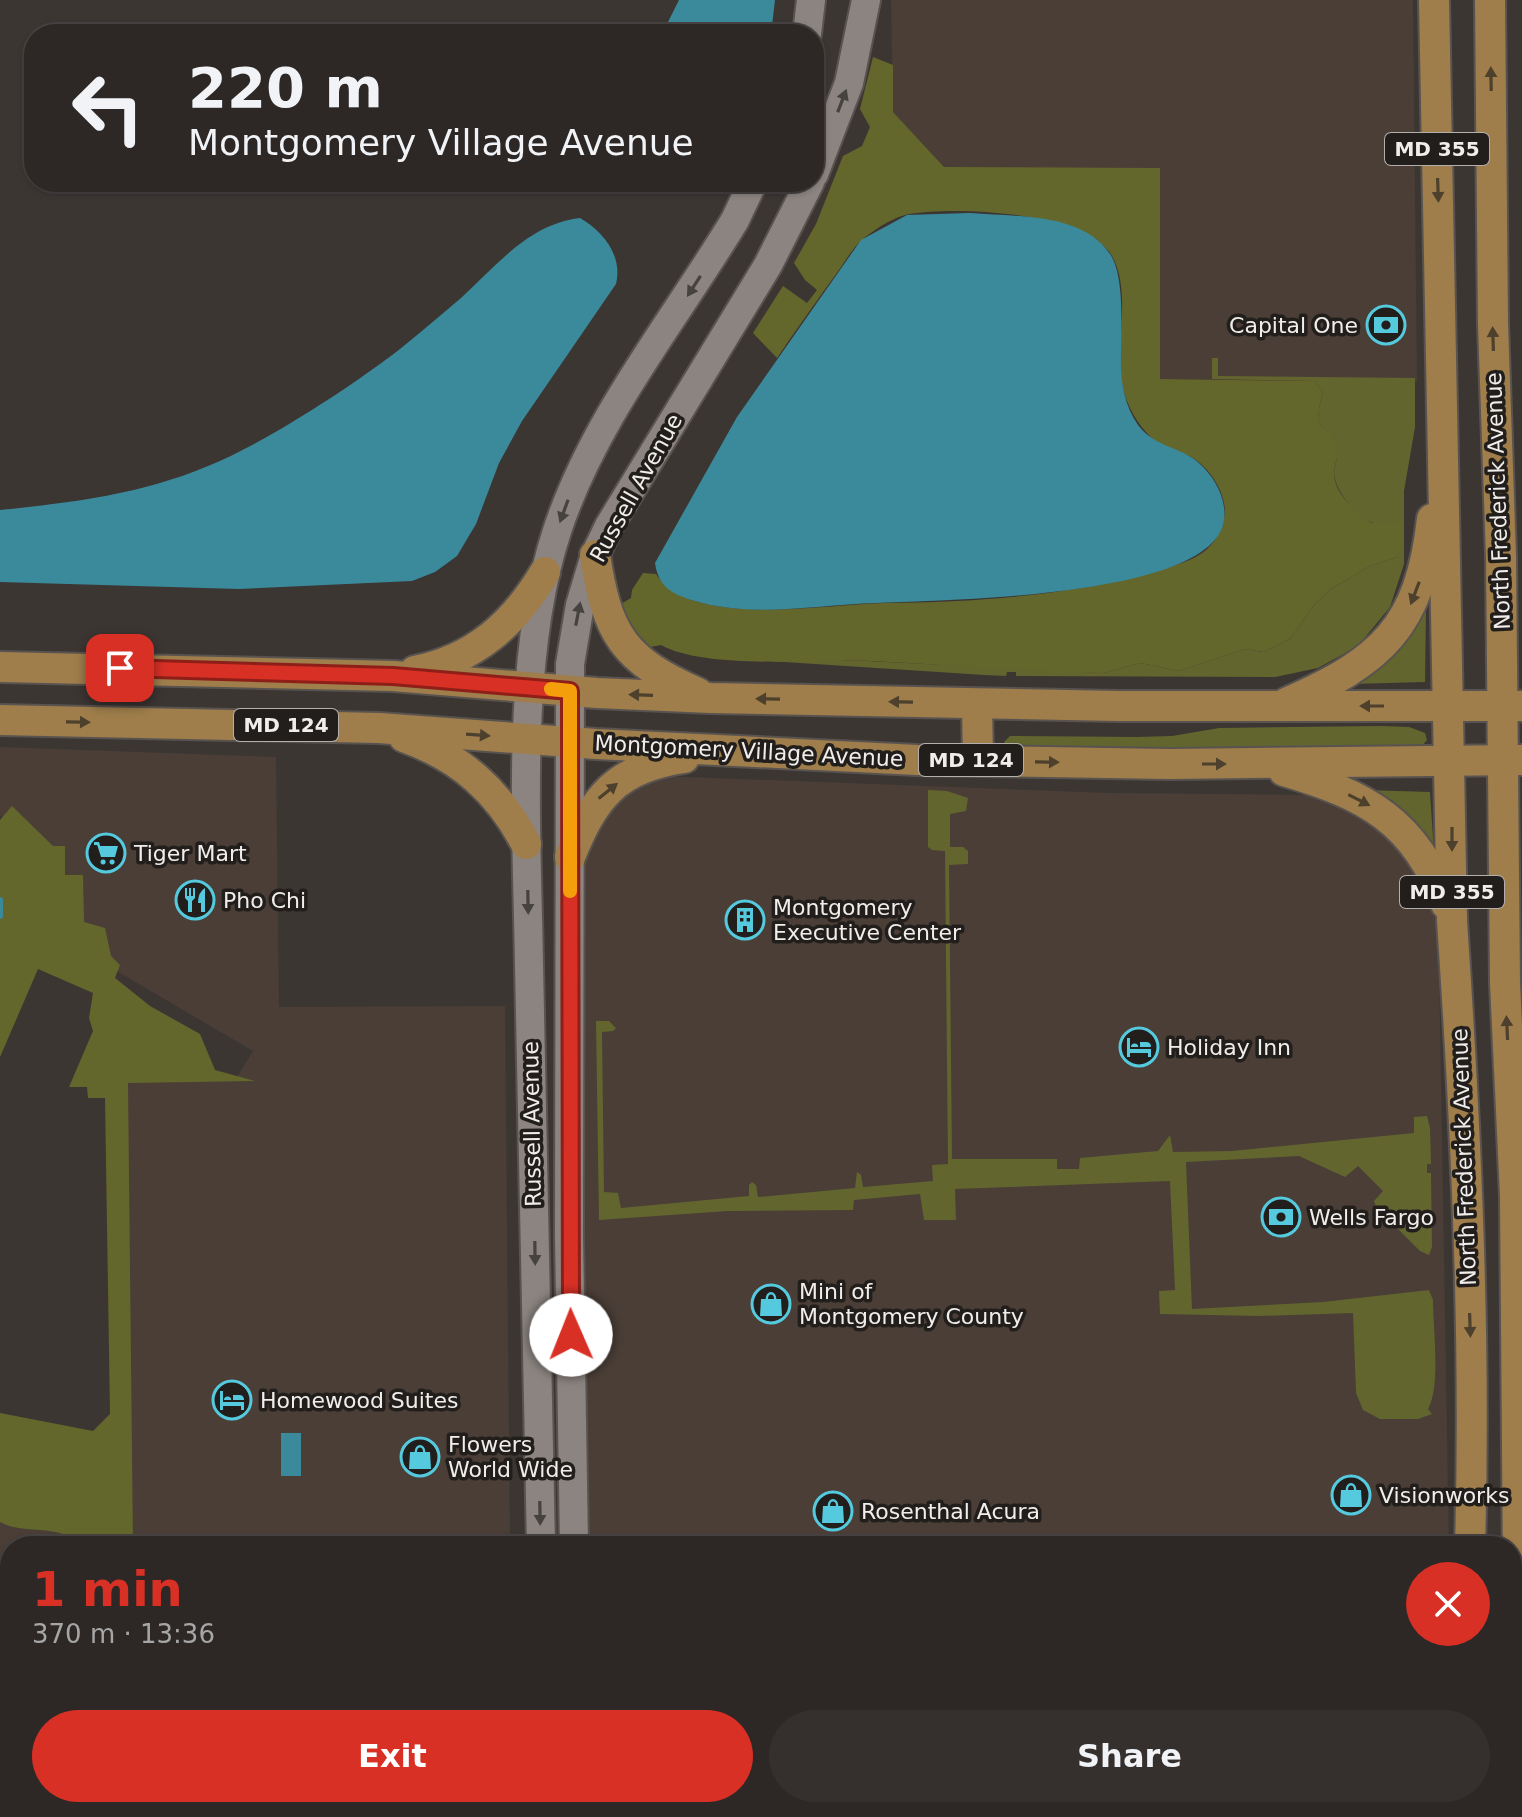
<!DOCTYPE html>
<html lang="en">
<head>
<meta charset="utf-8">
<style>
  :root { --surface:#2d2826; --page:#35302e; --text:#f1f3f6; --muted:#a7a6a7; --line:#484443; --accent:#d93025 }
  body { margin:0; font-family:"DejaVu Sans",sans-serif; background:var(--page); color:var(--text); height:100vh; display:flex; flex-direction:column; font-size:30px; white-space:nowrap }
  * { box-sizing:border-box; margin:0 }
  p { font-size:26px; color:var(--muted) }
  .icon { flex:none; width:44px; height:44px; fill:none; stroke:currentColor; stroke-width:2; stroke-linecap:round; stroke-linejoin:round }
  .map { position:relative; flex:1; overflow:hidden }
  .sheet { position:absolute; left:0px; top:1536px; width:1522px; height:282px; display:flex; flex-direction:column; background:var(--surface); border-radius:32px 32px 0 0; box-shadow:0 2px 6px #0004,0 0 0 2px var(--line) }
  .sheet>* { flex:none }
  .top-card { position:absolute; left:24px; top:24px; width:800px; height:168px; border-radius:32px; box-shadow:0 2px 6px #0004,0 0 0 2px var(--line); background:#2d2826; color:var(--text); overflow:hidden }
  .pin { position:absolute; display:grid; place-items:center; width:68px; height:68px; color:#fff; margin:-34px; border-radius:16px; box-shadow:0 4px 12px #0006 }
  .me { position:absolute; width:88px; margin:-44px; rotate:359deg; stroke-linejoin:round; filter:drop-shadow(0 0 6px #0008) }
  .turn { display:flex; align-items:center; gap:28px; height:168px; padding:0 32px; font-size:36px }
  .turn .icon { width:104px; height:104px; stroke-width:2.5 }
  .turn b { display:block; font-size:56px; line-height:68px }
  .round { display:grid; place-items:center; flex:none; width:84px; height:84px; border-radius:42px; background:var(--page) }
  .head { display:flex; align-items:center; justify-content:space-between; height:136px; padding:0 32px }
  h1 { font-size:48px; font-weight:600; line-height:60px; color:var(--accent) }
  .primary-button { display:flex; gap:16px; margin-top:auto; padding:16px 32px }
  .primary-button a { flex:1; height:92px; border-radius:48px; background:var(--accent); color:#fff; font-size:32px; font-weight:600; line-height:92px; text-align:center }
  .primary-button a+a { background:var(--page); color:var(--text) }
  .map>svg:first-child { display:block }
  .built { fill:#4a3e37 }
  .green { fill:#62652e }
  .forest { fill:#64672c }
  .water { fill:#3b8a9c }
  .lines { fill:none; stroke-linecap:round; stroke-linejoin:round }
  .stream { stroke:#3b8a9c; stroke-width:6 }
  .secondary-casing { stroke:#595350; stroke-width:32 }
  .primary-casing { stroke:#595350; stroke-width:34 }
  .secondary { stroke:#8b8480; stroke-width:28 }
  .primary { stroke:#9f7e4b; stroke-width:30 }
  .oneway { fill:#4d402c }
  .oneway2 { fill:#46423f }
  .route-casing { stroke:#8d1f18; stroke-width:20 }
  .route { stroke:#d93025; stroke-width:14 }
  .slow { stroke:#f59e0b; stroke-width:14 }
  .labels { text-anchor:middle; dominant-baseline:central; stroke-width:7; stroke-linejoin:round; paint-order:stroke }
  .shield { fill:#211e1c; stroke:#b3afad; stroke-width:2 }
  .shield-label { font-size:20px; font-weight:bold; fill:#f1edeb }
  .poi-label { font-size:22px; fill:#f1edeb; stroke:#211e1c; text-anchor:start }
  .street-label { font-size:22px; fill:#f1edeb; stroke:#211e1c }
</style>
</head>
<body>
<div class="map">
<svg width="1522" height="1817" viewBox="0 0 1522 1817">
  <rect width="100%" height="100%" fill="#3c3633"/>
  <!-- built -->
  <g class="built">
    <path d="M891 0H1413L1417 382 1160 379V169L944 167 893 112Z"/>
    <path d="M0 747 276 757 279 1007 505 1006 510 1546H10V1808H514V1817H0V1501L125 1529 116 1081 236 1079 253 1051 62 939 60 872 0 815Z"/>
    <path d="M660 776 1108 793 1311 795 1336 800 1385 826 1438 906 1449 1546H588L581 866 610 798Z"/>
    <path d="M590 1808H1451V1817H591Z"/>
  </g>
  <!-- green -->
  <g class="green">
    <path d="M1212 358H1218V376L1415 378V427L1404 491V564L1390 607 1358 646 1318 668 1275 677 1016 676V672H1007L1006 676 984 675 769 661H868L1103 673 1141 663 1179 671 1245 649 1264 652 1290 639 1315 604 1331 589 1370 566 1397 557 1402 522C1393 521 1378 526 1371 522 1355 516 1334 489 1334 472 1335 463 1339 458 1336 448 1328 419 1310 438 1323 392L1314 381 1212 379Z"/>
    <path d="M1426 605 1425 682 1352 684Z"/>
    <path d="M1381 726 1409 727 1425 733 1427 740 1422 746 1391 747H1007L1004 742 1010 736 1137 737 1172 736 1219 728Z"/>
    <path d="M928 790 947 791 968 798 966 811 950 814V847H963L968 851V864L949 865 952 1159H1057V1169H1079L1080 1158 1158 1151 1170 1135 1173 1152 1232 1151 1414 1133V1117L1427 1116 1430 1128 1431 1164H1427V1173H1431L1432 1247 1429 1255 1420 1251 1376 1207 1374 1201 1383 1191 1358 1166 1345 1177 1299 1156 1186 1162 1192 1309 1323 1302 1429 1290 1433 1300C1433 1328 1441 1386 1428 1409L1432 1414 1418 1419H1380L1363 1410 1356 1393 1353 1313 1259 1316 1160 1314 1159 1291 1175 1290 1170 1181 955 1189 956 1220H924L920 1194 854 1200 853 1210 728 1211 599 1220 596 1021H609L616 1028 613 1031 602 1032 604 1192 618 1193 621 1208 749 1196V1185L752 1182 756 1185 758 1197 855 1188 857 1172 861 1175 863 1187 933 1181 932 1165 948 1164 945 851 932 850 928 847Z"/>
    <path d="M1364 790 1430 792 1434 853Z"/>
  </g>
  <!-- forest -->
  <g class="forest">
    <path d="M873 57 893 65V112L944 167 1160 168V379L1314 381 1323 392C1310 439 1329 419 1337 448 1339 459 1334 464 1334 473 1334 494 1357 513 1372 523L1402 521V543L1397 557 1370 566 1331 589 1315 604 1290 639 1264 652 1245 649 1179 671 1141 663 1103 673C1026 671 949 665 872 661 818 659 706 670 661 645L645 648 633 638 619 605 631 598 632 590 643 573 656 574C690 629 828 604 885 603 977 602 1067 596 1157 571 1171 566 1194 561 1206 550 1218 539 1228 520 1224 503 1221 485 1205 463 1189 456 1181 453 1172 451 1164 447 1147 437 1134 419 1127 401 1109 358 1135 297 1112 256 1087 212 956 206 910 214 895 216 875 229 863 239 854 246 846 260 839 270 818 299 797 328 777 358L753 333 783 286 807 303 817 290 805 280 794 263 816 224 843 156 862 146 870 127 860 109Z"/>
    <path d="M12 806 53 846H65V875H83L84 922 105 928 111 956 120 965 115 978 150 1006 200 1034 215 1070 255 1081 128 1083 133 1546H75L73 1538C48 1525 22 1534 0 1522V1413L93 1431 110 1414 105 1098H88L87 1087H69L93 1031 89 1018 93 993 38 969 0 1057V820Z"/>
  </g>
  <!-- water -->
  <g class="water">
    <path d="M679 0H775L771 34H662Z"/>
    <path d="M970 213C1015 217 1082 212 1110 254 1125 276 1121 329 1121 356 1120 379 1124 405 1138 425 1154 446 1175 446 1194 459 1214 474 1231 503 1222 528 1195 598 943 600 876 603 812 605 740 621 678 595 664 589 657 578 655 563L737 417 861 240 907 215Z"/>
    <path d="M580 218C603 231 623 256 616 284L522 421 499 463 476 524 457 556 435 572 412 581 239 589 0 582V510C70 503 142 494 208 466 267 442 349 388 400 349 421 332 441 315 461 298 497 265 529 224 580 218Z"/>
    <rect x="281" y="1433" width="20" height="43"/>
  </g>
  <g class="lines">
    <!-- stream -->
    <path class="stream" d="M0 900V916"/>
    <defs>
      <g id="secondary">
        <path d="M807 34 811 0"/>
        <path d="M814 174 849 83 866 0"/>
        <path d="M541 1546C537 1352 533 1158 529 965 527 832 515 658 557 531 594 418 674 321 735 220L753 182"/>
        <path d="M574 1546 569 1235 570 664 580 605 595 555 609 526 768 265 810 182"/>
        <path d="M546 1808V1817"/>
        <path d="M579 1808V1817"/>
      </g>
      <g id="primary">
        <path d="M1434 0 1452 921C1466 1128 1476 1338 1470 1546"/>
        <path d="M1490 0 1493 324 1501 557 1505 983 1515 1196 1520 1817"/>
        <path d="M595 555C607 634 623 660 698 693"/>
        <path d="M0 667 393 676 597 693 711 698 1118 706H1521"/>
        <path d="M415 671C475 659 514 624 545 572"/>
        <path d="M1286 703C1382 661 1420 627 1432 519"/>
        <path d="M977 704 978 760"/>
        <path d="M0 720 379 728 596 744 917 760 1169 764 1522 760"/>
        <path d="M404 737C460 757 499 791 526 844"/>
        <path d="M1284 771C1366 795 1415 821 1446 904"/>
        <path d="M570 857C594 797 616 768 684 758"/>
        <path d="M1468 1808V1817"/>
      </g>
    </defs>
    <!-- secondary casing -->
    <use href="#secondary" class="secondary-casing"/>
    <!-- primary casing -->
    <use href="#primary" class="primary-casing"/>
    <!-- secondary -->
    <use href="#secondary" class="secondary"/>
    <!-- primary -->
    <use href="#primary" class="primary"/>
  </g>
  <!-- one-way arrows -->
  <defs><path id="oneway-solid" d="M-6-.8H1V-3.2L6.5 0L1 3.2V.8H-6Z" transform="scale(2)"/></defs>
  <g class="oneway">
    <use href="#oneway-solid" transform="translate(1491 79) rotate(-91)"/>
    <use href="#oneway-solid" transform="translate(1438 190) rotate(88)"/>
    <use href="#oneway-solid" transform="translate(1493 339) rotate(-92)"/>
    <use href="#oneway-solid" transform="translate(1415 593) rotate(111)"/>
    <use href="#oneway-solid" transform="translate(641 695) rotate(-178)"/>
    <use href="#oneway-solid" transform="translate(768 699) rotate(-179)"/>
    <use href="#oneway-solid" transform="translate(901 702) rotate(-179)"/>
    <use href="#oneway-solid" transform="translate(1372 706) rotate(180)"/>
    <use href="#oneway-solid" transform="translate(78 722) rotate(1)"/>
    <use href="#oneway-solid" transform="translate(478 735) rotate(4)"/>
    <use href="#oneway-solid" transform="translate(1047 762) rotate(1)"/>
    <use href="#oneway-solid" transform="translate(1214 764)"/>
    <use href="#oneway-solid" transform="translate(608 791) rotate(-39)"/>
    <use href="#oneway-solid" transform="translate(1359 800) rotate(27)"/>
    <use href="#oneway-solid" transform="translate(1452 839) rotate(90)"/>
    <use href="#oneway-solid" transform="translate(1507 1028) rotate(-93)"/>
    <use href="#oneway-solid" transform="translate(1470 1325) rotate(88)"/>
  </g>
  <g class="oneway2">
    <use href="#oneway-solid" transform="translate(842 101) rotate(-69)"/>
    <use href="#oneway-solid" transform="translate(694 286) rotate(123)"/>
    <use href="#oneway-solid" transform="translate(564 511) rotate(110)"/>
    <use href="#oneway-solid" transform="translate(578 614) rotate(-79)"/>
    <use href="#oneway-solid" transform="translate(528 902) rotate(89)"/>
    <use href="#oneway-solid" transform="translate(535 1253) rotate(89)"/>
    <use href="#oneway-solid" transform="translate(540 1513) rotate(89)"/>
  </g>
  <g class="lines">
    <defs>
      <path id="route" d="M120 668 393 676 570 691 571 1335"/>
    </defs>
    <!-- route casing -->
    <use href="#route" class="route-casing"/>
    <!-- route -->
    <use href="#route" class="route"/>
    <!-- slow -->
    <path class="slow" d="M551 689 570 691V891"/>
  </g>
  <!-- icons -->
  <defs>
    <symbol id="bank-ring" viewBox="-11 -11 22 22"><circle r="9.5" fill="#211e1c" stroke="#55cadf" stroke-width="1.5"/><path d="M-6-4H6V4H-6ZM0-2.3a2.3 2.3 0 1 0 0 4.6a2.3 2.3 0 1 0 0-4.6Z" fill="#55cadf"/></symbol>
    <symbol id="supermarket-ring" viewBox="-11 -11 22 22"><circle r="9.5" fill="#211e1c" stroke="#55cadf" stroke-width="1.5"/><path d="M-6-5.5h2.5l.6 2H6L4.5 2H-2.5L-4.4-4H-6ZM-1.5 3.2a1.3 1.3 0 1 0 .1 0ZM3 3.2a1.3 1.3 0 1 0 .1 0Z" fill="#55cadf"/></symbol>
    <symbol id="restaurant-ring" viewBox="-11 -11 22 22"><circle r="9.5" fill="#211e1c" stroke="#55cadf" stroke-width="1.5"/><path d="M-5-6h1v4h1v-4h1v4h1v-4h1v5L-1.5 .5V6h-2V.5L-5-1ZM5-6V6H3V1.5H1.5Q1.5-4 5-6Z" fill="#55cadf"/></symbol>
    <symbol id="building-ring" viewBox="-11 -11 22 22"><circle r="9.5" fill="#211e1c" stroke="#55cadf" stroke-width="1.5"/><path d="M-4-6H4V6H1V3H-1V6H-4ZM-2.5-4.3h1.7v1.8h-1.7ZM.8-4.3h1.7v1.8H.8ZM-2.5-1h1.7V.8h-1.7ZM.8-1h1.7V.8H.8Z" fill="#55cadf"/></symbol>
    <symbol id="hotel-ring" viewBox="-11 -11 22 22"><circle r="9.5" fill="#211e1c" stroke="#55cadf" stroke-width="1.5"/><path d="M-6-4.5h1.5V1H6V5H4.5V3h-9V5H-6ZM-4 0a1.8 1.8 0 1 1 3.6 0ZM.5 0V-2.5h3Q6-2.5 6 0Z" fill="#55cadf"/></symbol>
    <symbol id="shop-ring" viewBox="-11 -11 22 22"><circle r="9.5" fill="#211e1c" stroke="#55cadf" stroke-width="1.5"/><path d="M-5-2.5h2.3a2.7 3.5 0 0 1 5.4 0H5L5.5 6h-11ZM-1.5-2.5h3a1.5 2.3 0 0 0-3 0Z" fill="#55cadf"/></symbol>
  </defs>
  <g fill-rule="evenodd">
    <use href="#bank-ring" x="1364" y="303" width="44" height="44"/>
    <use href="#supermarket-ring" x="84" y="831" width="44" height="44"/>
    <use href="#restaurant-ring" x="173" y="878" width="44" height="44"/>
    <use href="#building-ring" x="723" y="898" width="44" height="44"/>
    <use href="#hotel-ring" x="1117" y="1025" width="44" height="44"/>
    <use href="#bank-ring" x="1259" y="1195" width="44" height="44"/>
    <use href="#shop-ring" x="749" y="1282" width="44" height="44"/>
    <use href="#hotel-ring" x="210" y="1378" width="44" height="44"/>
    <use href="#shop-ring" x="398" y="1435" width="44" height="44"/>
    <use href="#shop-ring" x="1329" y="1473" width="44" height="44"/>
    <use href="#shop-ring" x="811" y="1489" width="44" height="44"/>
  </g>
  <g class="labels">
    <!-- shield labels -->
    <g class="shield">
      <rect x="1385" y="133" width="104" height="32" rx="6"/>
      <rect x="234" y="709" width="104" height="32" rx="6"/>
      <rect x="919" y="744" width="104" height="32" rx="6"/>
      <rect x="1400" y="876" width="104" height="32" rx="6"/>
    </g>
    <g class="shield-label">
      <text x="1437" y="149">MD 355</text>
      <text x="286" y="725">MD 124</text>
      <text x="971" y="760">MD 124</text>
      <text x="1452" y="892">MD 355</text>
    </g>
    <!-- poi labels -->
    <g class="poi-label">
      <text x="1358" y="325" text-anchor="end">Capital One</text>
      <text x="134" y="853">Tiger Mart</text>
      <text x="223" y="900">Pho Chi</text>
      <text x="773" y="907">Montgomery<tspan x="773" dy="25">Executive Center</tspan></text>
      <text x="1167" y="1047">Holiday Inn</text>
      <text x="1309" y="1217">Wells Fargo</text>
      <text x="799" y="1291">Mini of<tspan x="799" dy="25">Montgomery County</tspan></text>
      <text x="260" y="1400">Homewood Suites</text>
      <text x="448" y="1444">Flowers<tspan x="448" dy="25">World Wide</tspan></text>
      <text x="1379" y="1495">Visionworks</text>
      <text x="861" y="1511">Rosenthal Acura</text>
    </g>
    <!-- street labels -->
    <g class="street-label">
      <text transform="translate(636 488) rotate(-61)">Russell Avenue</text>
      <text transform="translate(1498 501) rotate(-92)">North Frederick Avenue</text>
      <text transform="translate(749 751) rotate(3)">Montgomery Village Avenue</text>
      <text transform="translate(532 1124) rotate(-91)">Russell Avenue</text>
      <text transform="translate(1464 1157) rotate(-92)">North Frederick Avenue</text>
    </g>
  </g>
</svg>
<div class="pin" style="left:120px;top:668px;background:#d93025"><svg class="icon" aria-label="arrive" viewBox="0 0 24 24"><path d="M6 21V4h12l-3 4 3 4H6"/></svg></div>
<svg class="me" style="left:571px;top:1335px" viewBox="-20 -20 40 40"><circle r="19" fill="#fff"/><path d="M0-13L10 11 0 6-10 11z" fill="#d93025"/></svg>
<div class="top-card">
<div class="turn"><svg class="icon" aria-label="left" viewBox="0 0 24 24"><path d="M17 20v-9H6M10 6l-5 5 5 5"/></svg><div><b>220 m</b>Montgomery Village Avenue</div></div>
</div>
<section class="sheet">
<div class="head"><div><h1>1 min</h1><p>370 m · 13:36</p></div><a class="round" style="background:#d93025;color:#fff"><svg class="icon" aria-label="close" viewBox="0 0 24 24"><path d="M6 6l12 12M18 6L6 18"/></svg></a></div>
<div class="primary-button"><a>Exit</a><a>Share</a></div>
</section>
</div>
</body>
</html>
